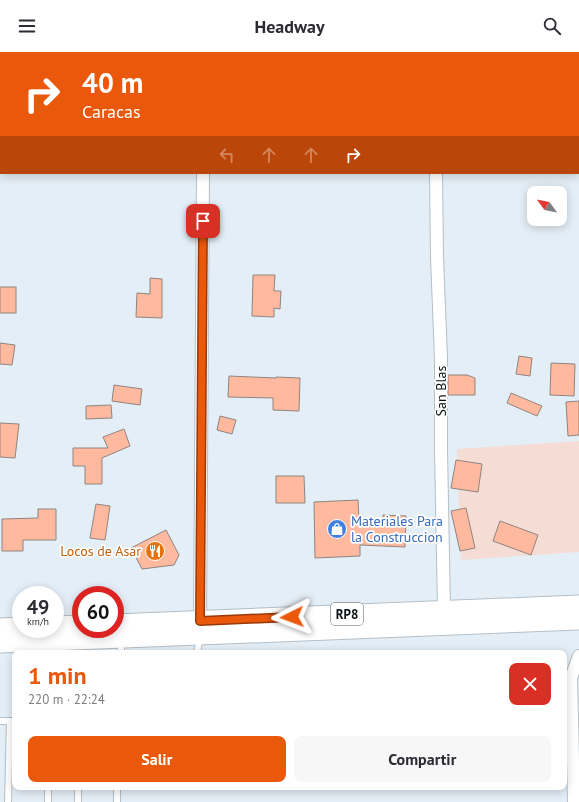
<!DOCTYPE html>
<html lang="es">
<head>
<meta charset="utf-8">
<style>
  :root { --surface:#fff; --page:#f7f7f7; --text:#2b2b33; --muted:#7c7c81; --accent:#ea580c }
  body { margin:0; font-family:"PT Sans",sans-serif; background:var(--page); color:var(--text); height:100vh; display:flex; flex-direction:column; font-size:15px; white-space:nowrap }
  * { box-sizing:border-box; margin:0 }
  p { font-size:13px; color:var(--muted) }
  .icon { flex:none; width:22px; height:22px; fill:none; stroke:currentColor; stroke-width:2; stroke-linecap:round; stroke-linejoin:round }
  .map { position:relative; flex:1; overflow:hidden }
  .sheet { position:absolute; left:12px; top:598px; width:555px; height:140px; display:flex; flex-direction:column; background:var(--surface); border-radius:8px; box-shadow:0 2px 10px #0003 }
  .sheet>* { flex:none }
  .guide { position:absolute; left:0px; top:0px; width:579px; height:122px; box-shadow:0 2px 10px #0003; background:#ea580c; color:#fff; overflow:hidden }
  .needle { width:26px; rotate:303deg }
  .buttons { position:absolute; left:527px; top:134px; display:grid; gap:8px }
  .buttons a { display:grid; place-items:center; width:40px; height:40px; border-radius:8px; background:var(--surface); box-shadow:0 2px 10px #0003; font-size:20px }
  .speed { position:absolute; left:12px; top:534px; display:flex; gap:8px; font-size:20px; font-weight:700; text-align:center }
  .speed>* { display:grid; place-content:center; width:52px; height:52px; border-radius:50%; background:var(--surface); box-shadow:0 2px 10px #0003; line-height:1 }
  .speed small { font-size:10px; font-weight:400 }
  .speed .limit { border:6px solid #d22; background:#fff; color:#111 }
  .pin { position:absolute; display:grid; place-items:center; width:34px; height:34px; color:#fff; margin:-17px; border-radius:8px; box-shadow:0 2px 6px #0006 }
  .me { position:absolute; width:44px; margin:-22px; rotate:267deg; stroke-linejoin:round; filter:drop-shadow(0 0 3px #0008) }
  .turn { display:flex; align-items:center; gap:14px; height:84px; padding:0 16px; font-size:18px }
  .turn .icon { width:52px; height:52px; stroke-width:2.5 }
  .turn b { display:block; font-size:28px; line-height:34px }
  .lanes { display:flex; align-items:center; height:38px; padding:0 16px; background:#0003; justify-content:center; gap:20px; direction:ltr }
  .lanes .off { opacity:.35 }
  .round { display:grid; place-items:center; flex:none; width:42px; height:42px; border-radius:8px; background:var(--page) }
  .headline { display:flex; align-items:center; justify-content:space-between; height:68px; padding:0 16px }
  h1 { font-size:24px; font-weight:600; line-height:30px; color:var(--accent) }
  .cta { display:flex; gap:8px; margin-top:auto; padding:8px 16px }
  .cta a { flex:1; height:46px; border-radius:8px; background:var(--accent); color:#fff; font-size:16px; font-weight:600; line-height:46px; text-align:center }
  .cta a+a { background:var(--page); color:var(--text) }
  header { display:flex; justify-content:space-between; align-items:center; height:52px; padding:0 16px; background:var(--surface); font-size:18px; font-weight:600 }
  .map>svg:first-child { display:block }
  .commercial { fill:#f5dcd5 }
  .building { fill:#feb99f; stroke:#90847f }
  .lines { fill:none; stroke-linecap:round; stroke-linejoin:round }
  .service-casing { stroke:#b5bfc7; stroke-width:8 }
  .minor-casing { stroke:#b5bfc7; stroke-width:14 }
  .primary-casing { stroke:#b5bfc7; stroke-width:21 }
  .service { stroke:#fff; stroke-width:6 }
  .minor { stroke:#fff; stroke-width:12 }
  .primary { stroke:#fff; stroke-width:19 }
  .route-casing { stroke:#983908; stroke-width:10 }
  .route { stroke:#ea580c; stroke-width:7 }
  .labels { text-anchor:middle; dominant-baseline:central; stroke-width:3.5; stroke-linejoin:round; paint-order:stroke }
  .shield { fill:#fff; stroke:#555859; stroke-width:1 }
  .shield-label { font-size:13px; font-weight:bold; fill:#0c1012 }
  .street-label { font-size:14px; fill:#0c1012; stroke:#fff }
  .shop-label { font-size:14px; fill:#366cbe; stroke:#fff; text-anchor:start }
  .food-label { font-size:14px; fill:#c56008; stroke:#fff; text-anchor:end }
</style>
</head>
<body>
<header><svg class="icon" aria-label="menu" viewBox="0 0 24 24"><path d="M4 6h16M4 12h16M4 18h16"/></svg>Headway<svg class="icon" aria-label="search" viewBox="0 0 24 24"><circle cx="10" cy="10" r="6"/><path d="M15 15l6 6"/></svg></header>
<div class="map">
<svg width="579" height="750" viewBox="0 0 579 750">
  <rect width="100%" height="100%" fill="#e4eef6"/>
  <!-- commercial -->
  <path class="commercial" d="M579 389V500L461 508 457 397Z"/>
  <!-- building -->
  <g class="building">
    <path d="M253 223H275L274 239H281L280 257 274 256V265L252 264Z"/>
    <path d="M150 226 162 227V266L136 265 137 241 150 242Z"/>
    <rect x="0" y="235" width="16" height="26"/>
    <path d="M0 291 15 293 12 313 0 312Z"/>
    <path d="M519 304 532 306 530 324 516 322Z"/>
    <path d="M551 311 575 312 574 344 550 343Z"/>
    <path d="M448 323H467L475 326V343H448Z"/>
    <path d="M229 324 276 326V325L300 326 299 359 273 358V346L228 345Z"/>
    <path d="M114 333 142 337 140 353 112 349Z"/>
    <path d="M511 341 542 354 537 364 507 351Z"/>
    <path d="M579 349V383L568 384 566 350Z"/>
    <path d="M111 353 112 366 86 367V354Z"/>
    <path d="M220 364 236 368 232 382 217 378Z"/>
    <path d="M0 371 19 372 15 406 0 405Z"/>
    <path d="M124 377 130 394 102 406V432H85V414H73V396H108L103 385Z"/>
    <path d="M456 408 482 412 478 440 451 436Z"/>
    <path d="M276 424H304L305 451H276Z"/>
    <path d="M358 448 359 467 383 468V463L406 464 405 495 360 493V504L315 506 314 450Z"/>
    <path d="M96 452 110 454 105 488 90 486Z"/>
    <path d="M466 456 475 496 460 499 451 459Z"/>
    <path d="M38 457H56V488H23V499H2V467L38 466Z"/>
    <path d="M500 469 538 483 531 503 493 489Z"/>
    <path d="M166 478 179 503 174 513 142 517 131 496Z"/>
  </g>
  <g class="lines">
    <defs>
      <g id="service">
        <path d="M121 589V601"/>
        <path d="M197 601 200 585"/>
        <path d="M0 669H15"/>
        <path d="M8 750 10 669"/>
        <path d="M48 750V735"/>
        <path d="M78 750V735"/>
        <path d="M117 750V735"/>
      </g>
      <g id="minor">
        <path d="M204 1V0"/>
        <path d="M436 1V0"/>
        <path d="M578 59H579"/>
        <path d="M0 63H1"/>
        <path d="M436 121 437 205 441 307V398L444 558"/>
        <path d="M200 574 203 121"/>
        <path d="M574 750 571 626 579 604"/>
      </g>
      <g id="primary">
        <path d="M115 572 579 553"/>
        <path d="M55 574 81 573"/>
        <path d="M0 576 21 575"/>
        <path d="M0 591 579 568"/>
      </g>
    </defs>
    <!-- service casing -->
    <use href="#service" class="service-casing"/>
    <!-- minor casing -->
    <use href="#minor" class="minor-casing"/>
    <!-- primary casing -->
    <use href="#primary" class="primary-casing"/>
    <!-- service -->
    <use href="#service" class="service"/>
    <!-- minor -->
    <use href="#minor" class="minor"/>
    <!-- primary -->
    <use href="#primary" class="primary"/>
  </g>
  <g class="lines">
    <defs>
      <path id="route" d="M203 169 200 569 292 565"/>
    </defs>
    <!-- route casing -->
    <use href="#route" class="route-casing"/>
    <!-- route -->
    <use href="#route" class="route"/>
  </g>
  <!-- icons -->
  <defs>
    <symbol id="shop-disc" viewBox="-11 -11 22 22"><circle r="9.5" fill="#3f7fe0" stroke="#fff"/><path d="M-5-2.5h2.3a2.7 3.5 0 0 1 5.4 0H5L5.5 6h-11ZM-1.5-2.5h3a1.5 2.3 0 0 0-3 0Z" fill="#fff"/></symbol>
    <symbol id="restaurant-disc" viewBox="-11 -11 22 22"><circle r="9.5" fill="#e8710a" stroke="#fff"/><path d="M-5-6h1v4h1v-4h1v4h1v-4h1v5L-1.5 .5V6h-2V.5L-5-1ZM5-6V6H3V1.5H1.5Q1.5-4 5-6Z" fill="#fff"/></symbol>
  </defs>
  <g fill-rule="evenodd">
    <use href="#shop-disc" x="326" y="466" width="22" height="22"/>
    <use href="#restaurant-disc" x="144" y="488" width="22" height="22"/>
  </g>
  <g class="labels">
    <!-- shield labels -->
    <rect class="shield" x="331" y="551" width="32" height="22" rx="3"/>
    <g class="shield-label">
      <text x="347" y="562">RP8</text>
    </g>
    <!-- street labels -->
    <g class="street-label">
      <text transform="translate(441 339) rotate(-90)">San Blas</text>
    </g>
    <!-- shop labels -->
    <g class="shop-label">
      <text x="351" y="469">Materiales Para<tspan x="351" dy="16">la Construccion</tspan></text>
    </g>
    <!-- food labels -->
    <g class="food-label">
      <text x="141" y="499">Locos de Asar</text>
    </g>
  </g>
</svg>
<div class="buttons">
<a><svg class="needle" viewBox="-14 -14 28 28"><path d="M0-13l5 13h-10z" fill="#e53935"/><path d="M0 13l5-13h-10z" fill="#7c7c81"/></svg></a>
</div>
<div class="speed"><div>49<small>km/h</small></div><div class="limit">60</div></div>
<div class="pin" style="left:203px;top:169px;background:#d93025"><svg class="icon" aria-label="arrive" viewBox="0 0 24 24"><path d="M6 21V4h12l-3 4 3 4H6"/></svg></div>
<svg class="me" style="left:292px;top:565px" viewBox="-20 -20 40 40"><path d="M0-17L14 15 0 8-14 15z" fill="#ea580c" stroke="#fff" stroke-width="4"/></svg>
<div class="guide">
<div class="turn"><svg class="icon" aria-label="right" viewBox="0 0 24 24"><path d="M7 20v-9h11M14 6l5 5-5 5"/></svg><div><b>40 m</b>Caracas</div></div>
<div class="lanes"><svg class="icon off" aria-label="left" viewBox="0 0 24 24"><path d="M17 20v-9H6M10 6l-5 5 5 5"/></svg><svg class="icon off" aria-label="ahead" viewBox="0 0 24 24"><path d="M12 20V5M6 11l6-6 6 6"/></svg><svg class="icon off" aria-label="ahead" viewBox="0 0 24 24"><path d="M12 20V5M6 11l6-6 6 6"/></svg><svg class="icon" aria-label="right" viewBox="0 0 24 24"><path d="M7 20v-9h11M14 6l5 5-5 5"/></svg></div>
</div>
<section class="sheet">
<div class="headline"><div><h1>1 min</h1><p>220 m · 22:24</p></div><a class="round" style="background:#d93025;color:#fff"><svg class="icon" aria-label="close" viewBox="0 0 24 24"><path d="M6 6l12 12M18 6L6 18"/></svg></a></div>
<div class="cta"><a>Salir</a><a>Compartir</a></div>
</section>
</div>
</body>
</html>
